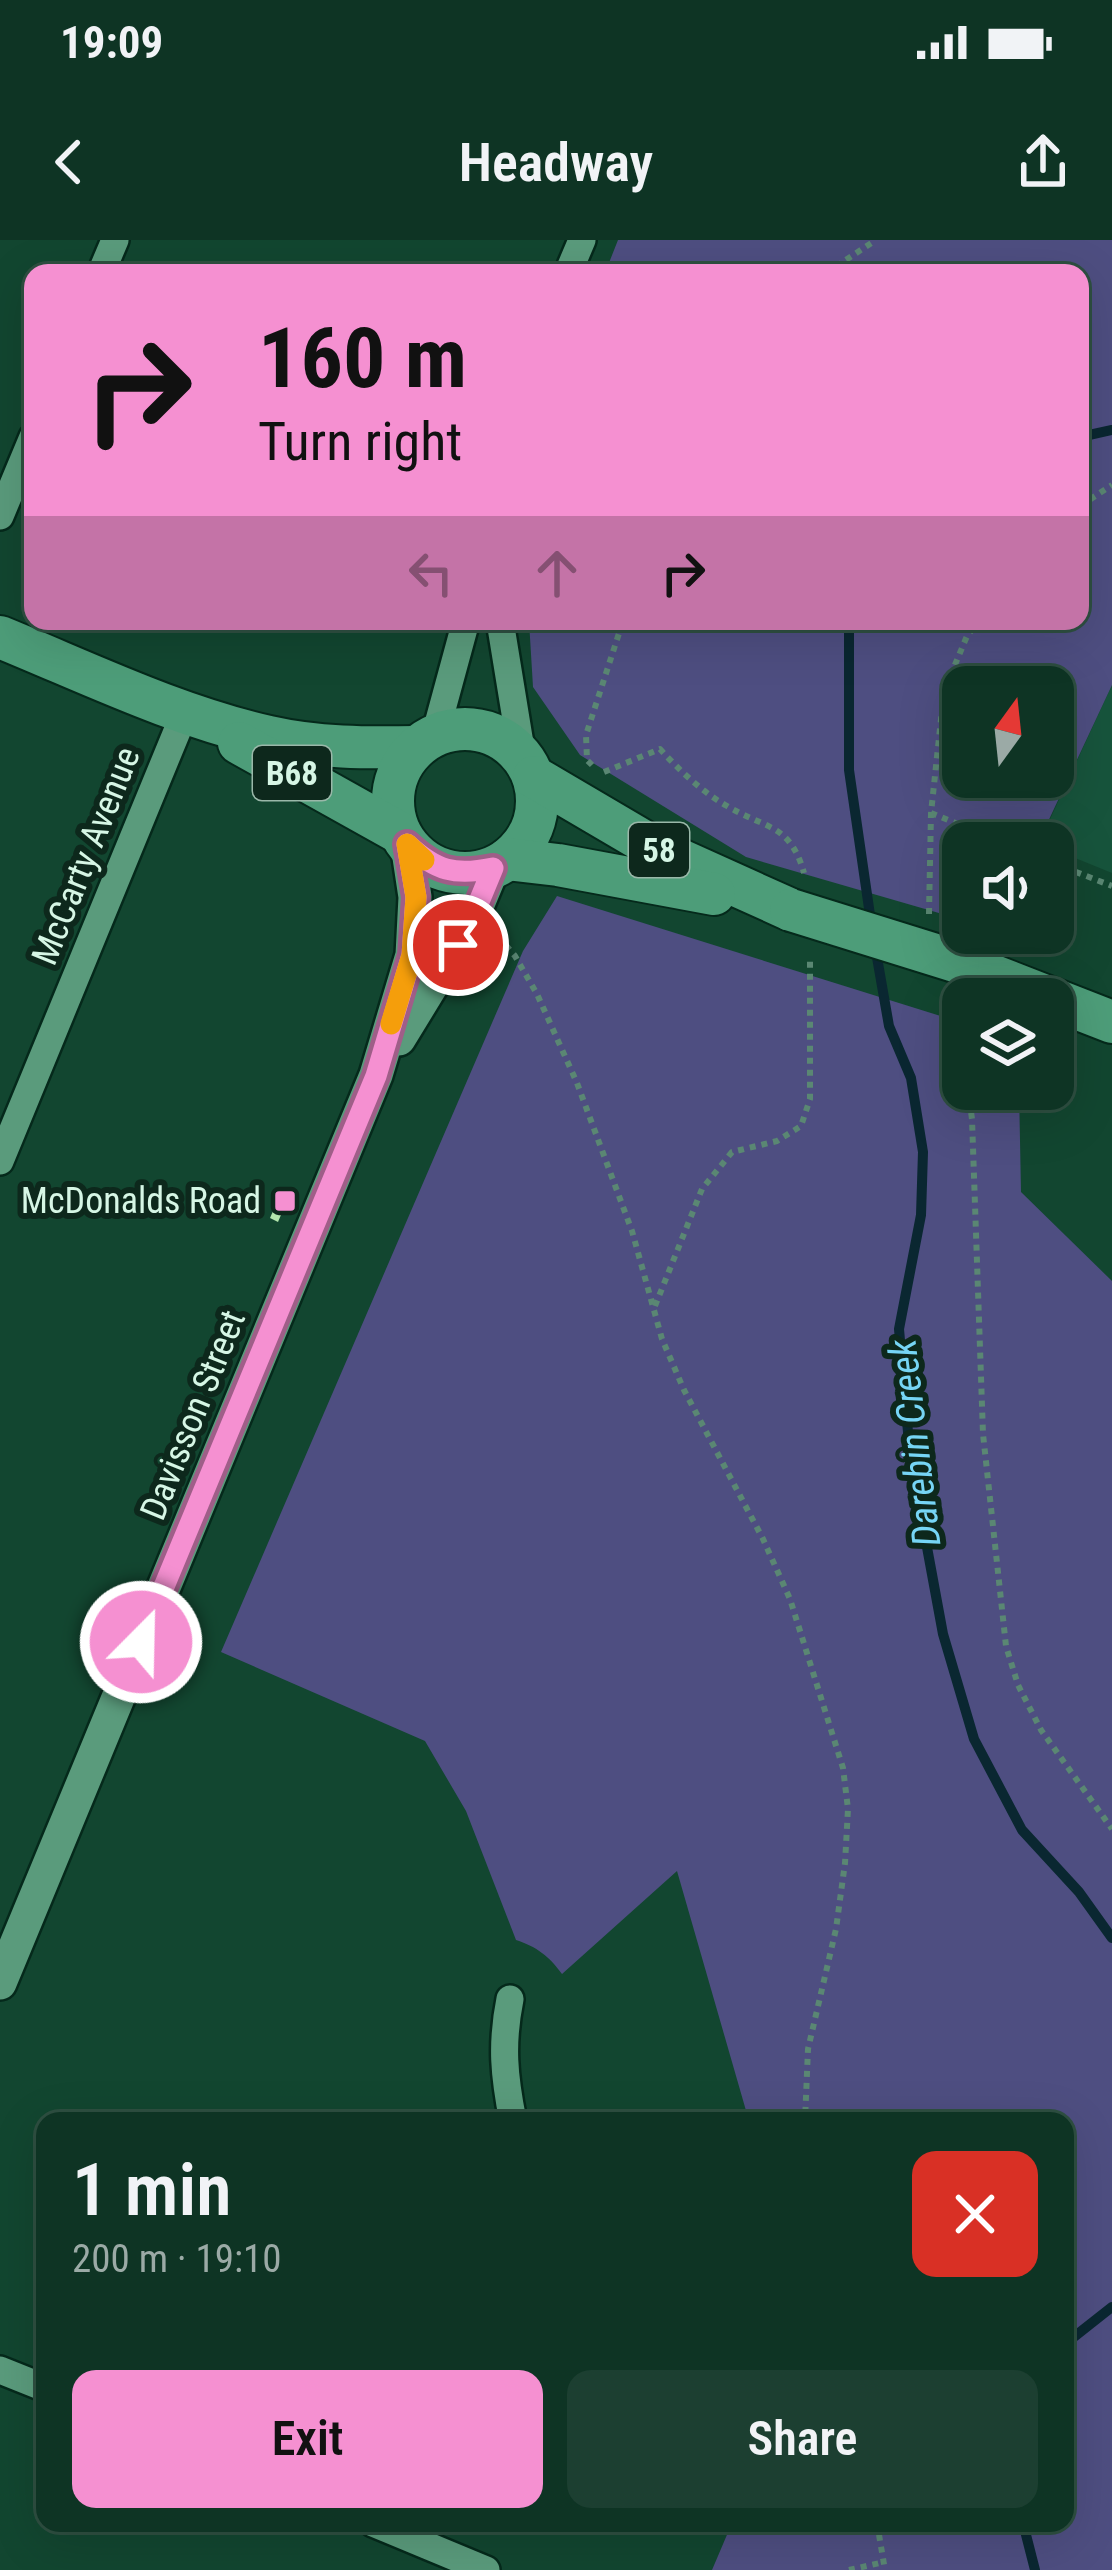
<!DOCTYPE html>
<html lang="en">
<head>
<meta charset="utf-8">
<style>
  :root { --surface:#0e3424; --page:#1c3f31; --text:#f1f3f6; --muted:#9baaa6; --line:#2e4f41; --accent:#f590d1 }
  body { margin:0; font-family:"Roboto Condensed",sans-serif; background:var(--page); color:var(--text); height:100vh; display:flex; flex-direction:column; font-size:45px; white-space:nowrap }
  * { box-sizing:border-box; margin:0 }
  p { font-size:39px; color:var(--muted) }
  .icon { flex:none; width:66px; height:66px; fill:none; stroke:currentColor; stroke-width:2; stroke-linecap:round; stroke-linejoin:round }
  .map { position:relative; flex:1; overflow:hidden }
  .panel { position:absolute; left:36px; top:1872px; width:1038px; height:420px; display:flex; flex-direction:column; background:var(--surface); border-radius:24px; box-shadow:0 12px 48px #0002,0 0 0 3px var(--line) }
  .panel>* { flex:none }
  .guide { position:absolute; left:24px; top:24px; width:1065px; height:366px; border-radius:24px; box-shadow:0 12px 48px #0002,0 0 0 3px var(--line); background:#f590d1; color:#111; overflow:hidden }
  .needle { width:78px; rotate:15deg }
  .fabs { position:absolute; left:942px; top:426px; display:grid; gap:24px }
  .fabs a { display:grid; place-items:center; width:132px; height:132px; border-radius:24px; background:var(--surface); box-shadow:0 12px 48px #0002,0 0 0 3px var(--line); font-size:60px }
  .pin { position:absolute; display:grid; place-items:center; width:102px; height:102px; color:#fff; margin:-51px; border:6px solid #fff; border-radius:50%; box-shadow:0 3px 12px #0007 }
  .me { position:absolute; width:132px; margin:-66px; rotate:23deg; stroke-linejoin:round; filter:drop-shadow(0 0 9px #0008) }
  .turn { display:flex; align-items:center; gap:42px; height:252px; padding:0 36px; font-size:54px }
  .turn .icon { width:156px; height:156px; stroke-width:2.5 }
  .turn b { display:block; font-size:84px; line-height:102px }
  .lanes { display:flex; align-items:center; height:114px; padding:0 36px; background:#0003; justify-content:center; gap:60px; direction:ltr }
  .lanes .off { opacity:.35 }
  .round { display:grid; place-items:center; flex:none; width:126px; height:126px; border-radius:24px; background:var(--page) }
  .summary { display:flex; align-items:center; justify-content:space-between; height:204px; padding:0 36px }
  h1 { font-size:72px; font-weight:600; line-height:90px }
  .action { display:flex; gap:24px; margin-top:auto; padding:24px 36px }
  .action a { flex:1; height:138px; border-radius:24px; background:var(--accent); color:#111; font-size:48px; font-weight:600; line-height:138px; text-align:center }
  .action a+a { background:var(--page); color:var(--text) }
  .status { display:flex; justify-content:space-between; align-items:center; height:84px; padding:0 60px; background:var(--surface); direction:ltr }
  .status svg { height:33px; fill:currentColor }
  header { display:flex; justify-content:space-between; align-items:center; height:156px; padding:0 36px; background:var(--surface); font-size:54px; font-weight:600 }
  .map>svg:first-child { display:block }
  .built { fill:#17543c }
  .green { fill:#4e4e81; fill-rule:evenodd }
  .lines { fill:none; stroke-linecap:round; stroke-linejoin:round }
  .stream { stroke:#0a2731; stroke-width:10 }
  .building { fill:#b2e6ac }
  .minor-casing { stroke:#05291b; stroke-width:32 }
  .tertiary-casing { stroke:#05291b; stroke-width:38 }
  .primary-casing { stroke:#05291b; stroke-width:46 }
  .path { stroke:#5a8773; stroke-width:6; stroke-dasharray:6 6; stroke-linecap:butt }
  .minor { stroke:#5a9b7c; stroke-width:27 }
  .tertiary { stroke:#5a9b7c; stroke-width:33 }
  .primary { stroke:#4d9d79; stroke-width:42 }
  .primary-bridge-casing { stroke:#05291b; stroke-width:46; stroke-linecap:butt }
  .primary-bridge { stroke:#4d9d79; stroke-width:42 }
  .route-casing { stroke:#9f5e88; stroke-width:30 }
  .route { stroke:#f590d1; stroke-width:21 }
  .slow { stroke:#f59e0b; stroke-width:21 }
  .poi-dot { fill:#f590d1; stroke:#0d281c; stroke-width:4.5 }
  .labels { text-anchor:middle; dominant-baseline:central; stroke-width:12; stroke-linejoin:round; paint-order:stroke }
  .shield { fill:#0d281c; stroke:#9ab8a9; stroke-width:3 }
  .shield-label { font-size:33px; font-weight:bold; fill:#d6f6e5 }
  .street-label { font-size:36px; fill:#d6f6e5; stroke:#0d281c }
  .poi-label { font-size:36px; fill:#d6f6e5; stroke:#0d281c; text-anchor:end }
  .water-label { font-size:39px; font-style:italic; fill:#76d5f5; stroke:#0d281c }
</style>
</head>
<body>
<div class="status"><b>19:09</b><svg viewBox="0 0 49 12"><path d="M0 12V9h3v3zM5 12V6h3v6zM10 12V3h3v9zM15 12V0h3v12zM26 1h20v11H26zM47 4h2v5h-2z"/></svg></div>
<header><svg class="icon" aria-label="back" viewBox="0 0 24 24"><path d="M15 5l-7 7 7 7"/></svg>Headway<svg class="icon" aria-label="share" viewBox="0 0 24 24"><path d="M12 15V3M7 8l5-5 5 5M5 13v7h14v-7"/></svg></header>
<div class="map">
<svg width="1112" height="2330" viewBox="0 0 1112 2330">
  <rect width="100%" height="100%" fill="#124630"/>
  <!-- built -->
  <path class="built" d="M1112 445V633L1053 609V603H1039Z"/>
  <!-- green -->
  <g class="green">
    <path d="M618 0H1112V445L1038 603H963V680L746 617 580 515 533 447 529 381H1080V33H605ZM963 447H1053V537H963Z"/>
    <path d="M557 656 963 783V849H1019L1021 952 1112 1041V2330H712L732 2283H1065V1881H749L677 1631 562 1734C549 1716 537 1707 516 1700L466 1571 425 1501 221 1412 523 711Z"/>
  </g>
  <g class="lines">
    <!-- stream -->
    <g class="stream">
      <path d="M1080 197 1112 190"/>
      <path d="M849 381V530L871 682"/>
      <path d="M875 706 889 786 911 838 923 912 921 975 899 1089 910 1215 943 1394 974 1499 1022 1590 1079 1652 1112 1698"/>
      <path d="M1065 2104 1112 2067"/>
      <path d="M1023 2283 1035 2330"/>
    </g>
  </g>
  <!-- building -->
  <path class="building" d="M278 960 286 963 278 982 270 978Z"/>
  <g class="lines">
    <defs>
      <g id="minor">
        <path d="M101 33 115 0"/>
        <path d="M568 33 582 0"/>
        <path d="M0 276 33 197"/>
        <path d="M500 381 522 516"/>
        <path d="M435 495 466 381"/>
        <path d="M0 921 185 472"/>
        <path d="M510 1759C501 1804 504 1836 513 1881"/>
        <path d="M0 2130 45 2148"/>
        <path d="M373 2283 486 2330"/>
      </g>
      <g id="tertiary">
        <path d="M399 799 471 681 493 628"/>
        <path d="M0 1743 376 835 412 715 415 657 407 604"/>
      </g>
      <g id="primary">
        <path d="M0 397C88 433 176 476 269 497 317 508 367 508 416 507"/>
        <circle cx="465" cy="561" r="72"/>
        <path d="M239 503 400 593"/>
        <path d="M534 537 660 611 791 670"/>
        <path d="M508 619 558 625 714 654"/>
        <path d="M958 722 1112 782"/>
      </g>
    </defs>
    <!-- minor casing -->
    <use href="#minor" class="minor-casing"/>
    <!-- tertiary casing -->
    <use href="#tertiary" class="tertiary-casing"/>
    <!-- primary casing -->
    <use href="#primary" class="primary-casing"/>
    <!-- path -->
    <g class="path">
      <path d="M826 33 876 0"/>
      <path d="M1080 266 1112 245"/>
      <path d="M592 525 587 520 586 495 623 381"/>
      <path d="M604 532 660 509C679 530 702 552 727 566 765 589 790 583 804 633"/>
      <path d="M931 573 1004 603"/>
      <path d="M1053 623 1112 646"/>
      <path d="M929 674 931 573 944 451 967 396 979 381"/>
      <path d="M498 696 515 716 537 754 577 843 632 991 662 1099 684 1150 763 1299 790 1359 843 1528 848 1569 845 1623 836 1689 808 1809 805 1881"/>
      <path d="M944 758 963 825"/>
      <path d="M968 849 972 879 983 1194 1006 1406 1018 1445 1041 1490 1112 1589"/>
      <path d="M655 1066 702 949 732 912 777 901 801 886 810 859V718"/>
      <path d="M877 2283 885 2330"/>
      <path d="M849 2330 884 2322"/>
    </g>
    <!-- minor -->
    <use href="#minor" class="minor"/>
    <!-- tertiary -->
    <use href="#tertiary" class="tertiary"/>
    <!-- primary -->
    <use href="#primary" class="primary"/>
    <defs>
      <path id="primary-bridge" d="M791 670 958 722"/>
    </defs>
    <!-- primary-bridge casing -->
    <use href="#primary-bridge" class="primary-bridge-casing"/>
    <!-- primary-bridge -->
    <use href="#primary-bridge" class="primary-bridge"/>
  </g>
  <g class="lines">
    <defs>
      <path id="route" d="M141 1402 376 836 412 715 416 657 407 604C436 631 455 636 493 628L471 681 458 705"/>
    </defs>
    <!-- route casing -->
    <use href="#route" class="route-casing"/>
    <!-- route -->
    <use href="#route" class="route"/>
    <!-- slow -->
    <path class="slow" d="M391 784 412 715 416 657 407 604 424 620"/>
  </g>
  <!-- markers -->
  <rect class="poi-dot" x="273" y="949" width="24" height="24" rx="6"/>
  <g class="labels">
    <!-- shield labels -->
    <g class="shield">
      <rect x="253" y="506" width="78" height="54" rx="9"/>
      <rect x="629" y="583" width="60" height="54" rx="9"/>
    </g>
    <g class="shield-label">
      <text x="292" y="533">B68</text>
      <text x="659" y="610">58</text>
    </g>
    <!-- street labels -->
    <g class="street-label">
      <text transform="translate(86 616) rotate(-68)">McCarty Avenue</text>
      <text transform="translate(193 1175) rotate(-68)">Davisson Street</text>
    </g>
    <!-- poi labels -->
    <g class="poi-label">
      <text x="261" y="961">McDonalds Road</text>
    </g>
    <!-- water labels -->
    <g class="water-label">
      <text transform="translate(915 1203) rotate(-97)">Darebin Creek</text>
    </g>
  </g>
</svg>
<div class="fabs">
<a><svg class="needle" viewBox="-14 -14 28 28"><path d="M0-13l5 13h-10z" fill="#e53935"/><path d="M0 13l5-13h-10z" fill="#9baaa6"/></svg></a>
<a><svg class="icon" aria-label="sound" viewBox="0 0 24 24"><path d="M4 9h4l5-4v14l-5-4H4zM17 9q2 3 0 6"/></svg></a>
<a><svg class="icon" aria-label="layers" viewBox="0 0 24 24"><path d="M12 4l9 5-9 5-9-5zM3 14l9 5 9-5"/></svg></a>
</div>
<div class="pin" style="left:458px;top:705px;background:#d93025"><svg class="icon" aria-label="arrive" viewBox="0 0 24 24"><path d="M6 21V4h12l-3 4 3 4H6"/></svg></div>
<svg class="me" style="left:141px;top:1402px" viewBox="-20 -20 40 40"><circle r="17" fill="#f590d1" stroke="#fff" stroke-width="3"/><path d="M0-11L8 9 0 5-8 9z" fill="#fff"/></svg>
<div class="guide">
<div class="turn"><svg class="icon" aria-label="right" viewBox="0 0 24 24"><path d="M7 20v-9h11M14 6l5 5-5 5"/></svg><div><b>160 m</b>Turn right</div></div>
<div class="lanes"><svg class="icon off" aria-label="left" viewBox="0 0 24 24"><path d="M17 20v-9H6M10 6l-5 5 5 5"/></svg><svg class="icon off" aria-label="ahead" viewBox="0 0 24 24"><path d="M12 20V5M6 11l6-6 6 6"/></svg><svg class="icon" aria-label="right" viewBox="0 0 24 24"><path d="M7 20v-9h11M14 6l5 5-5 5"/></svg></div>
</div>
<section class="panel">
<div class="summary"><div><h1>1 min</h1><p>200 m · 19:10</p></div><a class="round" style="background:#d93025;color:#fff"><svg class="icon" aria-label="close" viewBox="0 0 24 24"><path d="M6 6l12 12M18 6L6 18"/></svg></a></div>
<div class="action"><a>Exit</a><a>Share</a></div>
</section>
</div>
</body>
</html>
